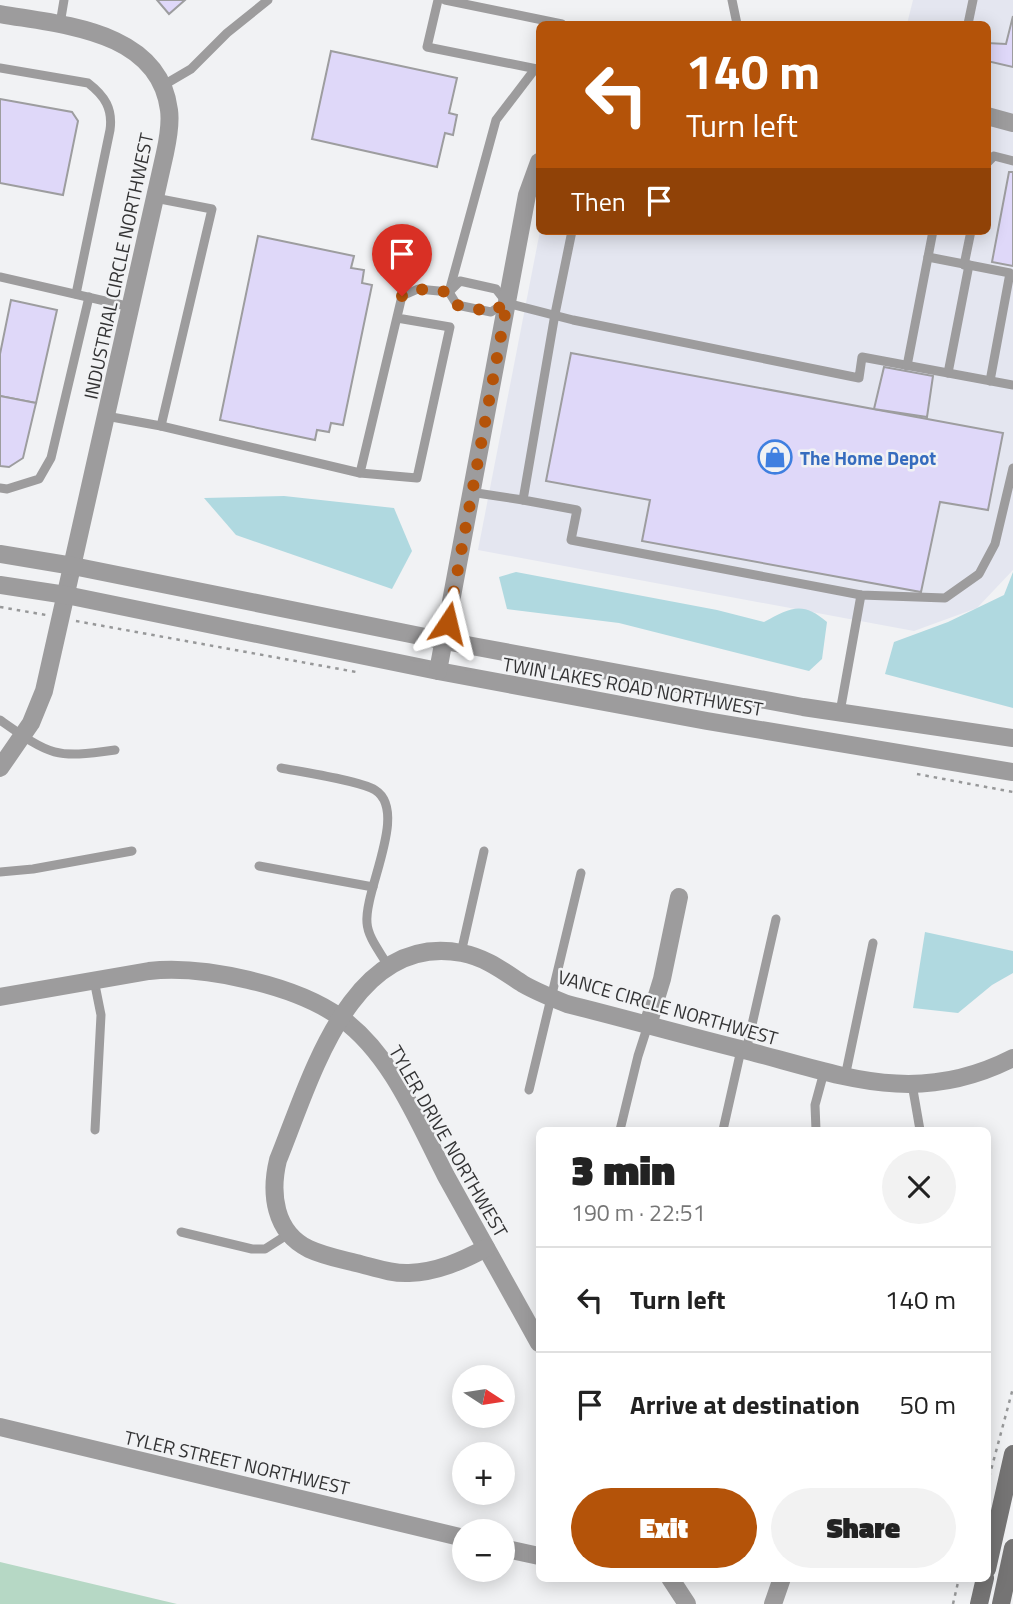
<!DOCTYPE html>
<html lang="en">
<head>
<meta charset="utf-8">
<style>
  :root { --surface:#fff; --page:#f2f2f2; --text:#222; --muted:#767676; --line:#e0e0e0; --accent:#b45309 }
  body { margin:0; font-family:"Titillium Web",sans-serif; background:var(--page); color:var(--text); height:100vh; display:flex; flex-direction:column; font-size:26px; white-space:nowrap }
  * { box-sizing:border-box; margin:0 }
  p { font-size:23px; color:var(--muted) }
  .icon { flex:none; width:38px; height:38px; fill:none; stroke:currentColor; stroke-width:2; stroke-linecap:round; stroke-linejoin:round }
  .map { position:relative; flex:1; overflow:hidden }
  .details { position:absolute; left:536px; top:1127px; width:455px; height:455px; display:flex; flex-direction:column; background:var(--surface); border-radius:10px; box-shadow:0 4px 18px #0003 }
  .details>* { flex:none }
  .banner { position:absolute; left:536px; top:21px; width:455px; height:214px; border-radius:10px; box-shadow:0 4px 18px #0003; background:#b45309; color:#fff; overflow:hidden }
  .needle { width:46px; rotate:102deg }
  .fabs { position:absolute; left:452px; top:1365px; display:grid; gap:14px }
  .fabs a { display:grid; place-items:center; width:63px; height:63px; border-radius:50%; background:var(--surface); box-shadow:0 4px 18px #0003; font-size:35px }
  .pin { position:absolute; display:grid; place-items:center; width:60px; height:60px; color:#fff; margin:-72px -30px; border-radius:50% 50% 50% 0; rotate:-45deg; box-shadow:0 0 7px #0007 }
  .pin .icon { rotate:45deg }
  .me { position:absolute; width:77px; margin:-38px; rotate:10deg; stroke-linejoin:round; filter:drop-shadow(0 0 5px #0008) }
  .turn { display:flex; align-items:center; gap:24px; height:147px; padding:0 35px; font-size:32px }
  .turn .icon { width:91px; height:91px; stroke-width:2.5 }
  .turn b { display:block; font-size:49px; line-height:60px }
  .then { display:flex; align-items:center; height:66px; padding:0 35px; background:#0003; gap:14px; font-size:26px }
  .round { display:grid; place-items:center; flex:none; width:74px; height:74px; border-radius:37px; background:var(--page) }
  .summary { display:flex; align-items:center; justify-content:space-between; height:119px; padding:0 35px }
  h1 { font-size:42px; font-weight:800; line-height:52px }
  .primary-button { display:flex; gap:14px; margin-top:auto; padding:14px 35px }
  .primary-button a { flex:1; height:80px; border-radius:42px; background:var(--accent); color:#fff; font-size:28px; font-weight:800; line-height:80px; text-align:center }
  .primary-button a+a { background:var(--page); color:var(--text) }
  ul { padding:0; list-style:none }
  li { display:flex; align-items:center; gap:21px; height:105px; padding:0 35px; border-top:2px solid var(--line) }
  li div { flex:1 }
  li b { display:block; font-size:26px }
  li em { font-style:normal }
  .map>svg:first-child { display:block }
  .built { fill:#e4e6f0 }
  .green { fill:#b6d8c5 }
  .water { fill:#b0d9e0 }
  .building { fill:#dfd8f9; stroke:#9d9d9f; stroke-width:2 }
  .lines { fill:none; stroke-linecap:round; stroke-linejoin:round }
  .path { stroke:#979899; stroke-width:2.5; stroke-dasharray:3.5 5; stroke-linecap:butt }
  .service { stroke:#9d9c9d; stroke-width:9 }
  .minor { stroke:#9d9c9d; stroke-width:18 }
  .tertiary { stroke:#9d9c9d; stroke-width:18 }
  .secondary { stroke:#757474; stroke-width:18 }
  .route { stroke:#b45309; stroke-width:12; stroke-dasharray:0 21.6 }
  .labels { text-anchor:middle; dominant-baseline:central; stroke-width:5; stroke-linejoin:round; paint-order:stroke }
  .street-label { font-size:19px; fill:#333334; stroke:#f1f2f4 }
  .shop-label { font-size:19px; font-weight:bold; fill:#366cbe; stroke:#f1f2f4; text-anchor:start }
</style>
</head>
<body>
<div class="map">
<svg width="1013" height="1604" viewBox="0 0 1013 1604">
  <rect width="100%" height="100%" fill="#f1f2f4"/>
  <!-- built -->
  <path class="built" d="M913 0H1013V570L977 608 914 631 478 550 540 231H987V24H907Z"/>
  <!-- green -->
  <path class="green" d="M0 1562 177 1604H0Z"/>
  <!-- water -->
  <g class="water">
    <path d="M284 496 394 508 412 551 392 589 236 535 204 498Z"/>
    <path d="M516 572 717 610 764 622C791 607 803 601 827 622L822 659 809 671 619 623 507 609 499 577Z"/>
    <path d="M1013 572V708L885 674 894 642 948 622 1004 595Z"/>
    <path d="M925 932 1013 951V973L992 985 958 1013 913 1008Z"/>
  </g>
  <!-- building -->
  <g class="building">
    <path d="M157 0H185L169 14Z"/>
    <path d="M1013 16V67L987 61V43L1006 44Z"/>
    <path d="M331 51 457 78 449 113 457 115 453 135 445 133 437 167 312 139Z"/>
    <path d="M0 99 72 112 78 121 63 195 0 183Z"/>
    <path d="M1009 172H1013V266L992 262Z"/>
    <path d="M258 236 354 256 351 268 364 270 362 283 372 285 343 425 331 423 329 432 317 430 315 440 220 420Z"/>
    <path d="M11 300 57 310 36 403 0 396V354Z"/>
    <path d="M571 353 1003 433 988 510 940 502 921 592 642 541 650 500 546 481Z"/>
    <path d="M884 367 933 376 927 417 874 409Z"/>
    <path d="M0 396 36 403 23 458 9 467 0 466Z"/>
  </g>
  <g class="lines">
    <!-- path -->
    <g class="path">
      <path d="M0 607 46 615"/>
      <path d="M76 621 356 672"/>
      <path d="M917 774 1013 792"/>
      <path d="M987 1485 1013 1388"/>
      <path d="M953 1604 959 1578"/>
    </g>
    <!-- service -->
    <g class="service">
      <path d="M438 0 427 47 537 69"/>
      <path d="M445 0 562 24"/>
      <path d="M732 0 737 24"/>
      <path d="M60 24 64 0"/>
      <path d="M968 24 973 0"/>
      <path d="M0 68 88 83C105 96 113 109 110 130L76 294"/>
      <path d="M162 86 191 69 227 33 268 0"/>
      <path d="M987 163 994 156 1013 161"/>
      <path d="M572 231 555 314 523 500 577 510 571 540 861 595 945 598 979 574 995 544 1013 468"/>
      <path d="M928 257 969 265 948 373"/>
      <path d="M964 265 971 231"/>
      <path d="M969 265 1010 273 990 381"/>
      <path d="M0 277 131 307"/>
      <path d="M505 303 491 312 457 305 449 292 496 120 535 69"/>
      <path d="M397 318 450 327 417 478 360 473 402 296 418 289 449 292 460 281 496 289 507 303 573 320 859 378 862 357 1013 385"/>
      <path d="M907 366 933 231"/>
      <path d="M106 416 161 426 212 209 155 198"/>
      <path d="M161 426 360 473"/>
      <path d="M0 488 7 489 39 479 51 458 89 297"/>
      <path d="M470 492 523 500"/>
      <path d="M840 712 861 595"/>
      <path d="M0 720C50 755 54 759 115 750"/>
      <path d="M281 768C302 772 361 781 375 790 409 811 364 890 367 923 368 938 381 953 388 966"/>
      <path d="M259 866 373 887"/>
      <path d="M0 872 33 869 132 851"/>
      <path d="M461 953 484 851"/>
      <path d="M94 980 101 1015 95 1130"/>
      <path d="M746 1051 776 919"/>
      <path d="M845 1077 873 943"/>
      <path d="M912 1084 920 1130"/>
      <path d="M529 1090 581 873"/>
      <path d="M620 1130 638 1056 648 1025"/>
      <path d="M723 1130 741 1050"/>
      <path d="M816 1130 815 1105 824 1072"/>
      <path d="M181 1232 252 1249H265L290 1233"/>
    </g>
    <!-- minor -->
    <g class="minor">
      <path d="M0 14C62 25 159 30 169 110 171 124 168 139 165 153L44 691 31 723 0 768"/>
      <path d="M0 997 149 971C203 965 296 985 341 1018 392 1055 418 1122 446 1176 477 1232 508 1287 539 1343"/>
      <path d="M648 1025 662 979 679 897"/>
      <path d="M486 1248C462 1261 437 1272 409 1273 391 1274 373 1267 356 1263 340 1259 324 1256 309 1249 274 1232 270 1193 278 1160 310 1082 350 931 462 953 487 958 503 971 523 984 537 992 552 998 567 1004 627 1019 687 1036 748 1051 844 1076 917 1107 1013 1058"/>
      <path d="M0 1427 464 1538"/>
      <path d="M502 1548 539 1556"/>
      <path d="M670 1578 687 1604"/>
      <path d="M773 1604 782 1578"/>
    </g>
    <!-- tertiary -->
    <g class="tertiary">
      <path d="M987 116 1013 123"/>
      <path d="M0 554 73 566 445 641 803 707 1013 738"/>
      <path d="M0 585 66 595 438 671 707 721 1013 772"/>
      <path d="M438 671 527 195 539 162"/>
    </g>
    <!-- secondary -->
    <g class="secondary">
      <path d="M987 1569 1013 1454"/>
      <path d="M979 1604 985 1578"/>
      <path d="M1001 1604 1013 1548"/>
    </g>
  </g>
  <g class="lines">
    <!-- route -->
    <path class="route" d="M402 296 418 289 449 292 457 305 491 312 507 303 448 623"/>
  </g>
  <!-- icons -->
  <defs>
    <symbol id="shop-ring" viewBox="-11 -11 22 22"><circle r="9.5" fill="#f1f2f4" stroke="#3f7fe0" stroke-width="1.5"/><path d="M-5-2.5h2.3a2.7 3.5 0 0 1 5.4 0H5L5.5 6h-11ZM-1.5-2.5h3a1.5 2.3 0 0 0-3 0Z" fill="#3f7fe0"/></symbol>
  </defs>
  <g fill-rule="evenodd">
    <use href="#shop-ring" x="756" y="438" width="38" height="38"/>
  </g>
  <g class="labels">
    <!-- street labels -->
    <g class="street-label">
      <text transform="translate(118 266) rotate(-78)">INDUSTRIAL CIRCLE NORTHWEST</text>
      <text transform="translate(633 686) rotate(10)">TWIN LAKES ROAD NORTHWEST</text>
      <text transform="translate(668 1007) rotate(16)">VANCE CIRCLE NORTHWEST</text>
      <text transform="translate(449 1141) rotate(60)">TYLER DRIVE NORTHWEST</text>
      <text transform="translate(237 1462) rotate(13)">TYLER STREET NORTHWEST</text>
    </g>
    <!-- shop labels -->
    <g class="shop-label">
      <text x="800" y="457">The Home Depot</text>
    </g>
  </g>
</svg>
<div class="fabs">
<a><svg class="needle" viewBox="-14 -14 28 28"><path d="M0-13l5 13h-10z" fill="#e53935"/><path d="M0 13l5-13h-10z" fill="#767676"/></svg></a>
<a>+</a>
<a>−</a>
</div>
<div class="pin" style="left:402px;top:296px;background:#d93025"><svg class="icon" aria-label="arrive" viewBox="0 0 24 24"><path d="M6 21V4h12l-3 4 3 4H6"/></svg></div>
<svg class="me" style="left:448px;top:623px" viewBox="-20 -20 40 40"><path d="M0-17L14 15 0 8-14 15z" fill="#b45309" stroke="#fff" stroke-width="4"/></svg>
<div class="banner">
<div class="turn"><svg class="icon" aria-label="left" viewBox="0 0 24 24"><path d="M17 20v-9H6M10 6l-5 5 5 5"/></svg><div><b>140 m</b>Turn left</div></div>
<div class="then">Then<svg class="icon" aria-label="arrive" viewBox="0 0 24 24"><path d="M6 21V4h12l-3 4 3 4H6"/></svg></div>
</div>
<section class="details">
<div class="summary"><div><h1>3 min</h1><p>190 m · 22:51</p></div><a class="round"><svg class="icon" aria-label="close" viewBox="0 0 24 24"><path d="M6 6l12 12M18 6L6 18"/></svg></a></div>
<ul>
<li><svg class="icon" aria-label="left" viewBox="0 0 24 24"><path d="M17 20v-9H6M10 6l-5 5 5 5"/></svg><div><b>Turn left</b></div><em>140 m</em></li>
<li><svg class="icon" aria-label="arrive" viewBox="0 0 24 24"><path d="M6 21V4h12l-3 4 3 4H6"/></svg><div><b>Arrive at destination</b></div><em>50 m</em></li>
</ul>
<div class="primary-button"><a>Exit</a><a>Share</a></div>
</section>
</div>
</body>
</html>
